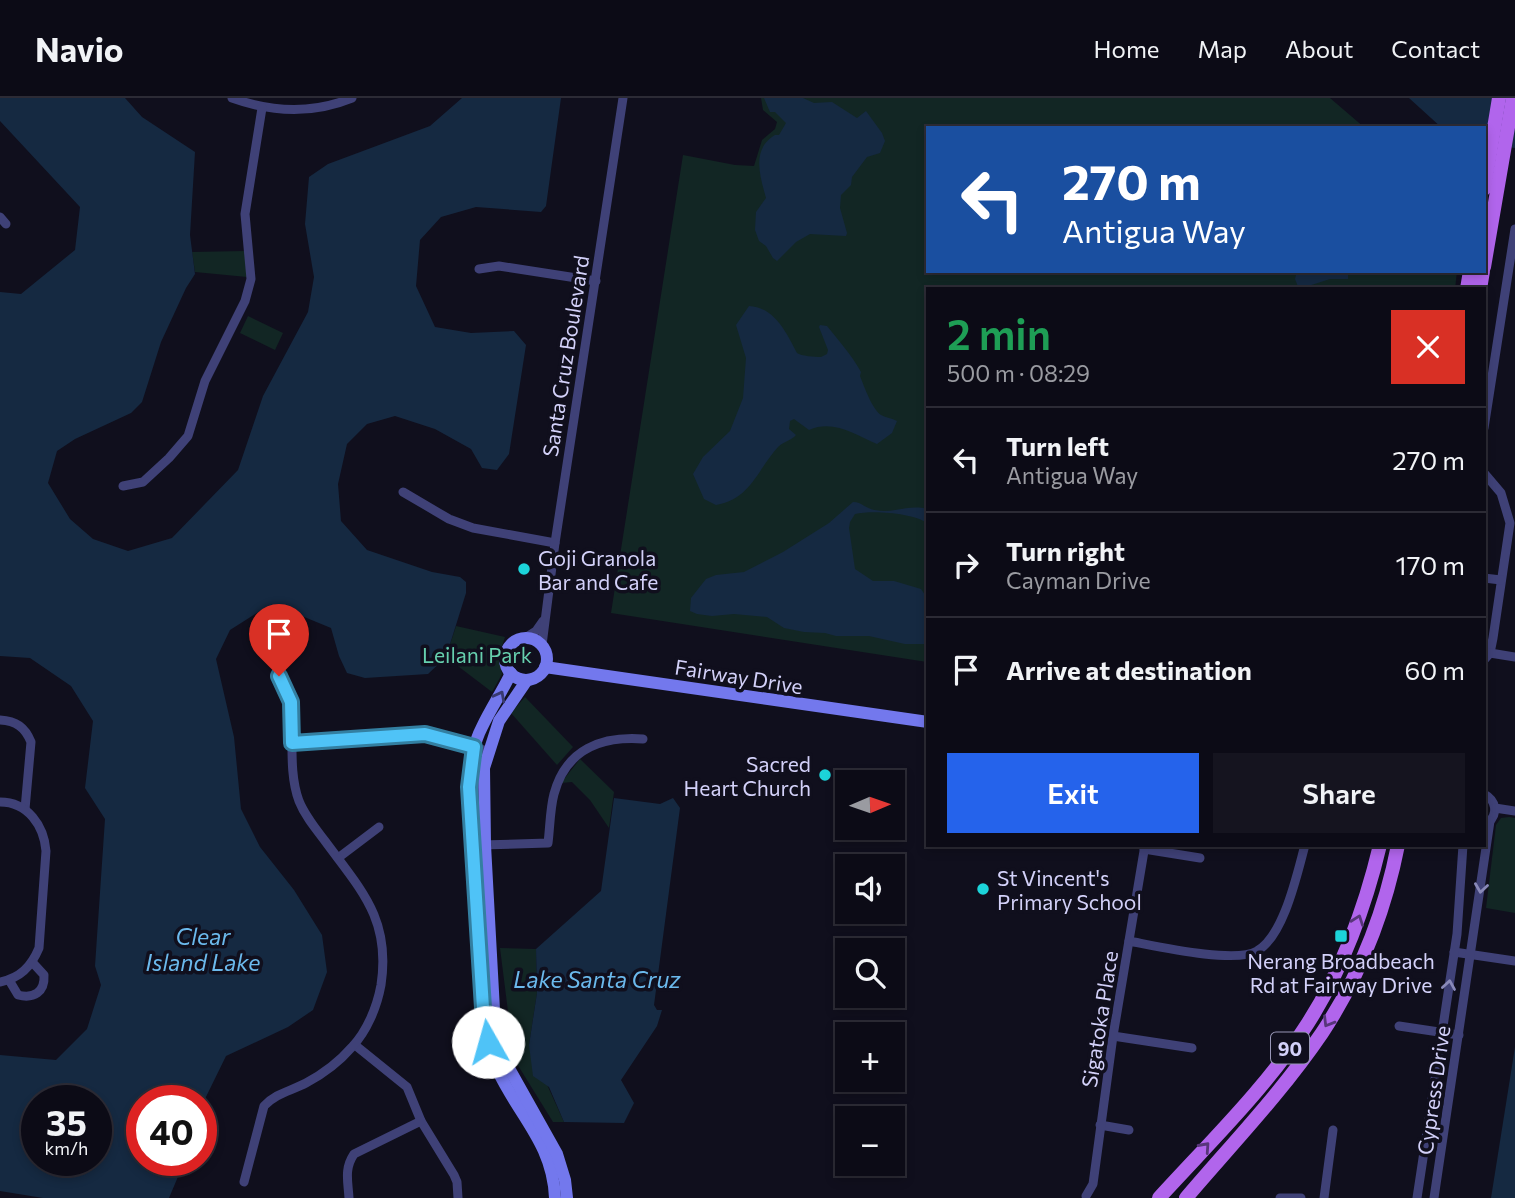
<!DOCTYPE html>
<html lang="en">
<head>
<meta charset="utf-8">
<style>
  :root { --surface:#0c0b16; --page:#15141f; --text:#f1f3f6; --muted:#9a9ba1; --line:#2c2b35; --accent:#2563eb }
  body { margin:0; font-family:Commissioner,sans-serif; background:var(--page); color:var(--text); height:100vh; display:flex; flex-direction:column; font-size:26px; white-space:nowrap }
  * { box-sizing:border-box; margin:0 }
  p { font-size:23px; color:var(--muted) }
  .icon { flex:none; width:38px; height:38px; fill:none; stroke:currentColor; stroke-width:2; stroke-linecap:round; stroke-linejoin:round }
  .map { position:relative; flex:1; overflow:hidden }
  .drawer { position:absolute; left:926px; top:189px; width:560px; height:560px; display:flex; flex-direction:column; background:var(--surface); border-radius:0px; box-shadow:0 4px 10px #0003,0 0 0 2px var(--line) }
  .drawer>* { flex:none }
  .guide { position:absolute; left:926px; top:28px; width:560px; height:147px; border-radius:0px; box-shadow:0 4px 10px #0003,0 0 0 2px var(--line); background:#1a4fa0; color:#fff; overflow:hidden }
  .needle { width:46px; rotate:88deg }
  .controls { position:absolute; left:835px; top:672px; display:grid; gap:14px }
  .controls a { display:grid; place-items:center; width:70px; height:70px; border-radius:0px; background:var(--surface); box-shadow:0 4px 10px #0003,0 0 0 2px var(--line); font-size:35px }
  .speed { position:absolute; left:21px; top:987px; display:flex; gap:14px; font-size:35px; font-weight:700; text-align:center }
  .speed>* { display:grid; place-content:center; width:91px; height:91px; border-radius:50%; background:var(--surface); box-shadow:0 4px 10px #0003,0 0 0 2px var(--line); line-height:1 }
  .speed small { font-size:18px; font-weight:400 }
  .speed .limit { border:10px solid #d22; background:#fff; color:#111 }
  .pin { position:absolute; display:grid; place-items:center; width:60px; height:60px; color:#fff; margin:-72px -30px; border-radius:50% 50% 50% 0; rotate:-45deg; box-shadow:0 0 7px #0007 }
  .pin .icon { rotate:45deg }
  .me { position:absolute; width:77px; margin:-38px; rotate:353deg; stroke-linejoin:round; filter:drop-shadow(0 0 5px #0008) }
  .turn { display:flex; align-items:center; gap:24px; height:147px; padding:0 21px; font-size:32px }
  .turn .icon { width:91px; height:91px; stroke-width:2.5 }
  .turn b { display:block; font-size:49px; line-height:60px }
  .round { display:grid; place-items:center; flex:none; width:74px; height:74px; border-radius:0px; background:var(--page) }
  .overview { display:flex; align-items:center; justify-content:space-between; height:119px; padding:0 21px }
  h1 { font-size:42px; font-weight:600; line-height:52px; color:#1e9e55 }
  .cta { display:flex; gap:14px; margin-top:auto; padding:14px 21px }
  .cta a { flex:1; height:80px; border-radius:0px; background:var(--accent); color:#fff; font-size:28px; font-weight:600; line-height:80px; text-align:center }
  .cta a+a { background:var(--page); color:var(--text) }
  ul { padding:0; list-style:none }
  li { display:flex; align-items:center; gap:21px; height:105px; padding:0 21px; border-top:2px solid var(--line) }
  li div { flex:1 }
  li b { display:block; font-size:26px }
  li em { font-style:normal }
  header { display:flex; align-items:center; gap:42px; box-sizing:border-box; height:98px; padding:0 35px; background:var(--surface); border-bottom:2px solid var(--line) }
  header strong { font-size:33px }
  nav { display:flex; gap:38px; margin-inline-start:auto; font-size:24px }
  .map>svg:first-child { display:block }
  .green { fill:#122624 }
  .water { fill:#152941; fill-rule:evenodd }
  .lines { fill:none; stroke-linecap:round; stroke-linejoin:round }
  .street { stroke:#3f4177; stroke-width:9 }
  .secondary { stroke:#7378ed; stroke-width:12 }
  .primary { stroke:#b165ec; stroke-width:14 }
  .oneway { stroke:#383970 }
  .oneway2 { stroke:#8989b8 }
  .oneway3 { stroke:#58367a }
  .route-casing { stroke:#337fa1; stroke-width:18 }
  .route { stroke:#4fc3f7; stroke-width:12 }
  .poi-dot { fill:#1cd4da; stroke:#100f1d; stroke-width:2.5 }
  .labels { text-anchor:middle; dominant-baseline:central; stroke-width:7; stroke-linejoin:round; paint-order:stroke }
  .shield { fill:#100f1d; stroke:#9897b7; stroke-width:2 }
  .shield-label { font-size:19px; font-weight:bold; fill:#d3d1f9 }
  .street-label { font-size:21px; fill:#d3d1f9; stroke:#100f1d }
  .poi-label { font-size:21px; fill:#d3d1f9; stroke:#100f1d; text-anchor:start }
  .park-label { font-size:21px; fill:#66cfae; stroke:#100f1d }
  .water-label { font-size:23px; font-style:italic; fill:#6bb9ec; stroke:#100f1d }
</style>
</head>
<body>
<header>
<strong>Navio</strong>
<nav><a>Home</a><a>Map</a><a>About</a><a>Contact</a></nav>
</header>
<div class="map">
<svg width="1515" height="1100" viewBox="0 0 1515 1100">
  <rect width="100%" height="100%" fill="#100f1d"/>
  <!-- green -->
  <g class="green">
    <path d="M761 0H1330L1365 30H928V173H1457L1455 191H928L927 564 611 515 683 57 735 67 754 68 762 42 775 31 777 24 763 12Z"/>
    <path d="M245 153 247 179 195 174 192 154Z"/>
    <path d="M248 218 283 235 275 252 240 235Z"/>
    <path d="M456 528 505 539 499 557 502 576 492 594 446 559Z"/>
    <path d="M525 599 573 649 557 667 511 615Z"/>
    <path d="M580 661 614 694 609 730 590 702 572 684 561 685Z"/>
    <path d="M1509 719 1515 720V815L1486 810 1496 727 1501 720Z"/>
    <path d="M500 850 536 851 537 895 529 947 564 1024H553L514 961Z"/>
  </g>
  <!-- water -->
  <g class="water">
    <path d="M0 0H125L142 19 195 54 190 137 195 176 186 190 161 244 142 304 131 315 75 341 57 353 48 385 70 421 93 441 128 453 172 440 238 372 263 298 308 214 314 179 305 126 309 79 328 66 430 28 462 0H561L546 108 541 114 476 109 441 119 420 142 416 188 435 229 471 235 514 233 526 247 509 356 497 372 482 370 471 351 435 331 395 318 367 326 347 346 338 386 341 423 367 452 432 474 460 479 466 484V495L446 559 428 576 365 580 347 575 339 558 331 530 297 516 260 513 230 532 216 561 234 639 241 711 260 749 294 792 322 837 327 874 313 912 288 929 226 958 203 1005 201 1015V1003H142V1062H185L169 1100H43L0 1093V957L56 962 87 931 101 887 95 868 105 721 85 690 93 623 71 588 30 560 0 558V194L21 196 75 152 80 109 0 23ZM37 1003H96V1062H37Z"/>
    <path d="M764 0H803L814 5 832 4 857 20 866 13 882 35 885 43 880 55 867 59 852 79 851 87 841 97 840 110 847 135 846 138 810 136 796 144 777 163 773 160 766 148 759 143 755 132 756 114 766 100C760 78 751 51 775 37H779L786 25 775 14H770Z"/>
    <path d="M1409 0H1515V50L1484 46V30H1442Z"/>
    <path d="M1297 173H1336L1348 177V181H1330L1299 191 1295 181Z"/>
    <path d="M749 208C775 209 787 236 797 255 801 258 815 259 821 259L827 256 828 252 819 229 820 227 827 228C839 243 851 256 861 274L860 278C864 288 872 311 881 317 886 320 892 320 897 323L892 335 877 346C855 337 834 321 809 332L794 321 790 323 789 331 796 337C791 343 784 343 778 349 757 372 751 401 716 407L704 401 693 376 703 359 730 333 743 300 746 260 736 227Z"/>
    <path d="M853 404C862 404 866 411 875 412 893 416 909 406 927 411V425C913 415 872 412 855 416L850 424 849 430 855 471 873 483H894L921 491 927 500V546H905L869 538H836L825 535 804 534 784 530 767 519 734 516 712 518 697 516 690 513 691 500 706 481 716 477 744 474 783 454 829 425Z"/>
    <path d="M614 700 660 706 673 700 680 710 654 907 657 912H662L657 928 621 982 634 1005 624 1025 564 1024 549 989 533 978 529 947 537 895 536 851 601 793Z"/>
    <path d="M1515 949V1100H1491Z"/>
  </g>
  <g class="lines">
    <!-- street -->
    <g class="street">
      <path d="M232 0C271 14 313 16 352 0"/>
      <path d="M0 119 6 126"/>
      <path d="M479 171 499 168 596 183"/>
      <path d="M1484 330 1515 131"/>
      <path d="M1484 375 1501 395 1510 425 1493 540 1490 555 1484 562"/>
      <path d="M123 388 143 384 169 360 188 338 205 283 245 203 251 181 245 116 262 10"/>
      <path d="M403 394 449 421 473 430 555 445"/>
      <path d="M1484 480 1501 482"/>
      <path d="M525 540 536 533 543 523"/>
      <path d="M542 547 555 445 623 0"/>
      <path d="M1490 555 1515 559"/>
      <path d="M0 622C16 623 25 629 31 644L25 711"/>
      <path d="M292 645 425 636 488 653"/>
      <path d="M1484 696C1497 703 1498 716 1488 725"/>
      <path d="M0 704C28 704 44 728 46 753L39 850C31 869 20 880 0 884"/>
      <path d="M1495 710 1515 713"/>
      <path d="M481 747 548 745C550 729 550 711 554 696 566 651 602 638 643 641"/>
      <path d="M1144 751 1200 760"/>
      <path d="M338 760 379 729"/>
      <path d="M1129 843C1156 848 1235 866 1257 853 1284 838 1297 776 1305 747"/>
      <path d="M1454 854 1515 863"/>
      <path d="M9 882 18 897C34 901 45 894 44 877L33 865"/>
      <path d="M1399 928 1459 937"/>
      <path d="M1113 938 1192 950"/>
      <path d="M355 947 407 989 421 1023 454 1077 457 1084 458 1100"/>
      <path d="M1100 1027 1129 1032"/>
      <path d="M244 1084 264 1008C276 995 291 993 306 985 323 976 339 964 352 949 367 933 377 909 381 887 391 821 361 792 325 743 315 730 305 718 299 703 288 673 294 638 291 607 290 597 283 587 279 577"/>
      <path d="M1086 1098 1093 1086 1113 938 1145 747"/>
      <path d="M349 1100C348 1083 344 1071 354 1056L421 1023"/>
      <path d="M1280 1100H1301"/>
      <path d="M1324 1100 1333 1032"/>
      <path d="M1417 1100 1457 836 1463 747"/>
      <path d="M1434 1100 1490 723"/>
    </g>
    <!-- secondary -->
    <g class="secondary">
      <circle cx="526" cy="561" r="21"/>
      <path d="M545 569 928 624"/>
      <path d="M511 575C502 594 491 610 482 629 472 648 471 668 469 689L483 910C485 931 488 953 498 973 519 1018 553 1046 555 1100"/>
      <path d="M527 582 499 623 484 670 485 747 494 912 501 956 557 1056 565 1082 567 1100"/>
    </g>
    <!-- primary -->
    <g class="primary">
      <path d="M1484 91 1499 0"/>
      <path d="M1484 169 1513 0"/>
      <path d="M1467 191 1470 173"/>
      <path d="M1480 191 1483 173"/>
      <path d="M1159 1100C1210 1044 1267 989 1308 925 1343 870 1365 810 1380 747"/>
      <path d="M1186 1100C1232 1046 1282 994 1322 935 1359 879 1385 813 1398 747"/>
    </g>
  </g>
  <!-- one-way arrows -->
  <defs><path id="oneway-chevron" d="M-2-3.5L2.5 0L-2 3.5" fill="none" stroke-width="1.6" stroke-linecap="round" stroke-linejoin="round" transform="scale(1.75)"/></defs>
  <use class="oneway" href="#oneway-chevron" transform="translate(500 598) rotate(-62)"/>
  <g class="oneway2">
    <use href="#oneway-chevron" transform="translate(1481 790) rotate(98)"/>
    <use href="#oneway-chevron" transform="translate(1449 887) rotate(-81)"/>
  </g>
  <g class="oneway3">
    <use href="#oneway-chevron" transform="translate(1358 822) rotate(-70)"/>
    <use href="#oneway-chevron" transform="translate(1328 924) rotate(121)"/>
    <use href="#oneway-chevron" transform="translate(1205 1049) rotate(-48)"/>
  </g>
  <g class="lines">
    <defs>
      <path id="route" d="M279 578 291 604 292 645 425 636 474 649 469 689 483 910 488 944"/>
    </defs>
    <!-- route casing -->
    <use href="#route" class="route-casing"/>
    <!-- route -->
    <use href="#route" class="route"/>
  </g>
  <!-- markers -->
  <g class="poi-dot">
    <circle cx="524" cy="471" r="7"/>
    <circle cx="825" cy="677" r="7"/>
    <circle cx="983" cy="791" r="7"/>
    <rect x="1334" y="831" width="14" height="14" rx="3.5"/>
  </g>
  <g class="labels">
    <!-- shield labels -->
    <rect class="shield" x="1271" y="934.5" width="38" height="31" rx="5"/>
    <g class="shield-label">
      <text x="1290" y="950">90</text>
    </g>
    <!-- street labels -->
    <g class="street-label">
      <text transform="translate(565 258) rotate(-81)">Santa Cruz Boulevard</text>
      <text transform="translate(739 578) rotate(9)">Fairway Drive</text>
      <text transform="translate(1099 921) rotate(-81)">Sigatoka Place</text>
      <text transform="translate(1433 992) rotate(-82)">Cypress Drive</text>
    </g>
    <!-- poi labels -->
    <g class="poi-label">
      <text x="538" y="459">Goji Granola<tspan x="538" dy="24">Bar and Cafe</tspan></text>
      <text x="811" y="665" text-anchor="end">Sacred<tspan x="811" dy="24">Heart Church</tspan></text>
      <text x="997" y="779">St Vincent's<tspan x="997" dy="24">Primary School</tspan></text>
      <text x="1341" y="862" text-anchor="middle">Nerang Broadbeach<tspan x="1341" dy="24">Rd at Fairway Drive</tspan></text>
    </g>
    <!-- park labels -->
    <g class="park-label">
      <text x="477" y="556">Leilani Park</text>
    </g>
    <!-- water labels -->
    <g class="water-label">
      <text x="203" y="838">Clear<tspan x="203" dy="26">Island Lake</tspan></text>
      <text x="597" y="881">Lake Santa Cruz</text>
    </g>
  </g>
</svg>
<div class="controls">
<a><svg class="needle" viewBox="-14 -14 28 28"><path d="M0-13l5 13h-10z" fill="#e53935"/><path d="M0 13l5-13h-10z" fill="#9a9ba1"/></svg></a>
<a><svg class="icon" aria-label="sound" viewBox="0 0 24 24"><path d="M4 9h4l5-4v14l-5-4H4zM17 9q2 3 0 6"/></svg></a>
<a><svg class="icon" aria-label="search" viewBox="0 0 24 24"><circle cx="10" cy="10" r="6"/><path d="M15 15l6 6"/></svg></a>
<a>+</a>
<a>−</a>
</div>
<div class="speed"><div>35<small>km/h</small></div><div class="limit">40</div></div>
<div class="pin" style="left:279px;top:578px;background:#d93025"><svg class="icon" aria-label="arrive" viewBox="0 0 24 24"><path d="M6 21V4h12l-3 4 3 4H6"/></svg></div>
<svg class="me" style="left:488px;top:944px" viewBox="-20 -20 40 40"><circle r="19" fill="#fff"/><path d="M0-13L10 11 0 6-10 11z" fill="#4fc3f7"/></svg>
<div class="guide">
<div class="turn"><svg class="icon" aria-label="left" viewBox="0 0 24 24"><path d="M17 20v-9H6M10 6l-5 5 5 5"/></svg><div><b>270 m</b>Antigua Way</div></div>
</div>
<section class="drawer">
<div class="overview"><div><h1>2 min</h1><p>500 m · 08:29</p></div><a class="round" style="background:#d93025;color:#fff"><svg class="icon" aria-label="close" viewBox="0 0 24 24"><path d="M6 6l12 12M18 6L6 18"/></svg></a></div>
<ul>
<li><svg class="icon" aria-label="left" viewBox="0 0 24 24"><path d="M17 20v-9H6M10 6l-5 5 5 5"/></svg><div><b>Turn left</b><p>Antigua Way</p></div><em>270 m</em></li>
<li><svg class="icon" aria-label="right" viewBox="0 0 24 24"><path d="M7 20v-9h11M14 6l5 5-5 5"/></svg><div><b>Turn right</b><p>Cayman Drive</p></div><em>170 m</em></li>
<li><svg class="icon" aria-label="arrive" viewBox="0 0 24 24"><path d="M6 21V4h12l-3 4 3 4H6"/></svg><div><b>Arrive at destination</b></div><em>60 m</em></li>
</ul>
<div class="cta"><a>Exit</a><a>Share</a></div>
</section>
</div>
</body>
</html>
